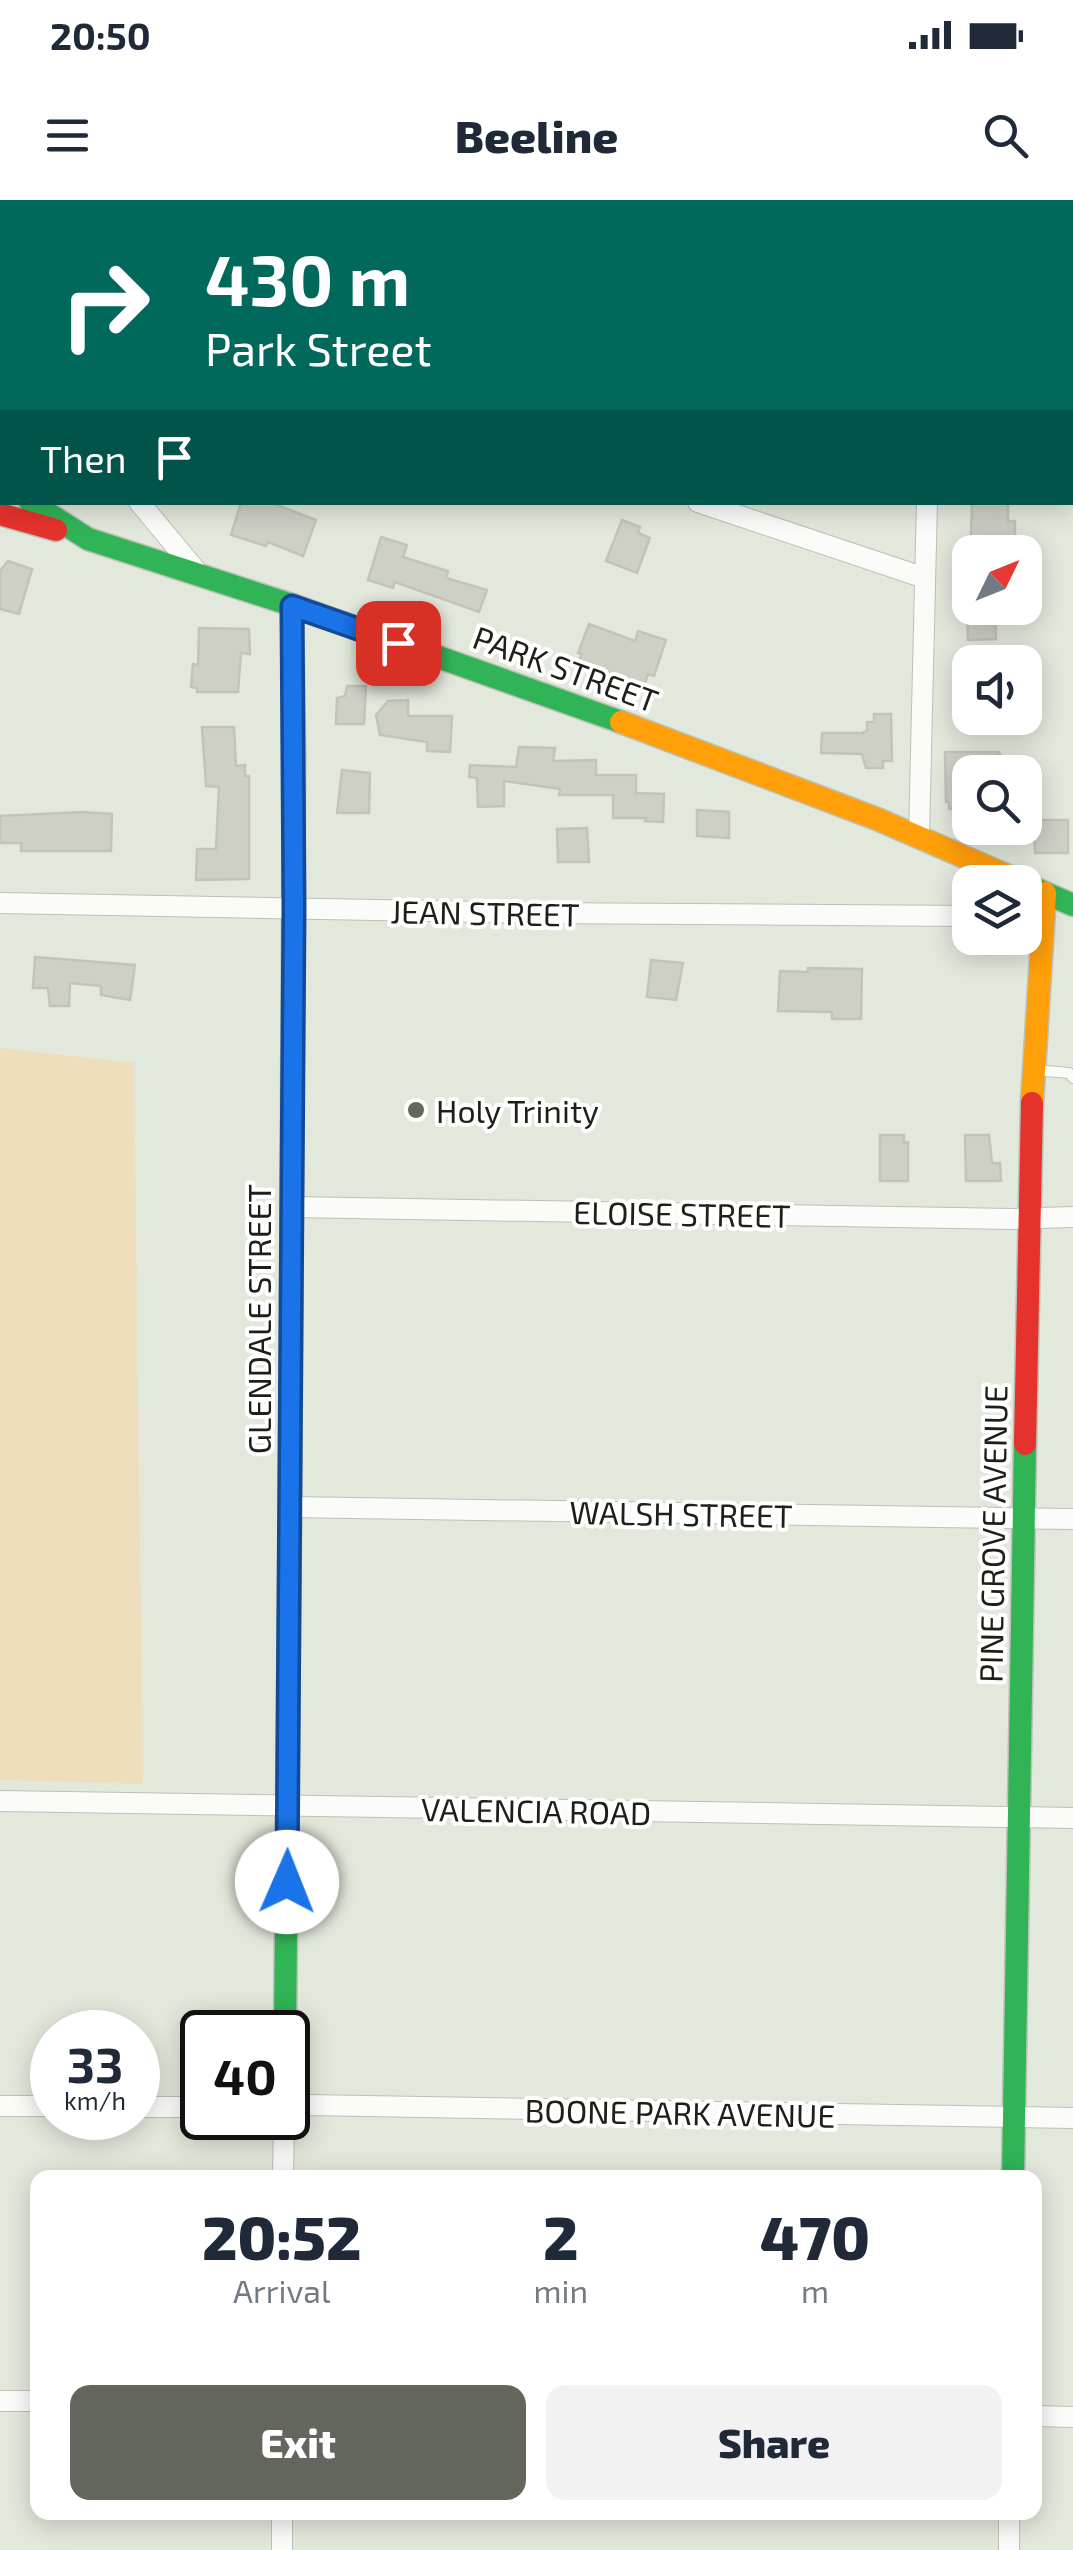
<!DOCTYPE html>
<html lang="en">
<head>
<meta charset="utf-8">
<style>
  :root { --surface:#fff; --page:#f2f2f3; --text:#1f2937; --muted:#747a83; --accent:#62665c }
  body { margin:0; font-family:"Exo 2",sans-serif; background:var(--page); color:var(--text); height:100vh; display:flex; flex-direction:column; font-size:38px; white-space:nowrap }
  * { box-sizing:border-box; margin:0 }
  p { font-size:32px; color:var(--muted) }
  .icon { flex:none; width:55px; height:55px; fill:none; stroke:currentColor; stroke-width:2; stroke-linecap:round; stroke-linejoin:round }
  .map { position:relative; flex:1; overflow:hidden }
  .sheet { position:absolute; left:30px; top:1970px; width:1012px; height:350px; display:flex; flex-direction:column; background:var(--surface); border-radius:20px; box-shadow:0 5px 25px #0003 }
  .sheet>* { flex:none }
  .hud { position:absolute; left:0px; top:0px; width:1075px; height:305px; box-shadow:0 5px 25px #0003; background:#00695c; color:#fff; overflow:hidden }
  .needle { width:65px; rotate:47deg }
  .fabs { position:absolute; left:952px; top:335px; display:grid; gap:20px }
  .fabs a { display:grid; place-items:center; width:90px; height:90px; border-radius:20px; background:var(--surface); box-shadow:0 5px 25px #0003; font-size:50px }
  .speed { position:absolute; left:30px; top:1810px; display:flex; gap:20px; font-size:50px; font-weight:700; text-align:center }
  .speed>* { display:grid; place-content:center; width:130px; height:130px; border-radius:50%; background:var(--surface); box-shadow:0 5px 25px #0003; line-height:1 }
  .speed small { font-size:25px; font-weight:400 }
  .speed .limit { border:5px solid #111; border-radius:15px; background:#fff; color:#111 }
  .pin { position:absolute; display:grid; place-items:center; width:85px; height:85px; color:#fff; margin:-42px; border-radius:20px; box-shadow:0 5px 15px #0006 }
  .me { position:absolute; width:110px; margin:-55px; rotate:1deg; stroke-linejoin:round; filter:drop-shadow(0 0 8px #0008) }
  .turn { display:flex; align-items:center; gap:35px; height:210px; padding:0 40px; font-size:45px }
  .turn .icon { width:130px; height:130px; stroke-width:2.5 }
  .turn b { display:block; font-size:70px; line-height:85px }
  .then { display:flex; align-items:center; height:95px; padding:0 40px; background:#0003; gap:20px; font-size:38px }
  .eta { display:flex; justify-content:space-evenly; align-items:center; height:170px; text-align:center }
  .eta b { font-size:60px; font-weight:800; line-height:70px }
  .primary-button { display:flex; gap:20px; margin-top:auto; padding:20px 40px }
  .primary-button a { flex:1; height:115px; border-radius:20px; background:var(--accent); color:#fff; font-size:40px; font-weight:800; line-height:115px; text-align:center }
  .primary-button a+a { background:var(--page); color:var(--text) }
  .status { display:flex; justify-content:space-between; align-items:center; height:70px; padding:0 50px; background:var(--surface); direction:ltr }
  .status svg { height:28px; fill:currentColor }
  header { display:flex; justify-content:space-between; align-items:center; height:130px; padding:0 40px; background:var(--surface); font-size:45px; font-weight:800 }
  .map>svg:first-child { display:block }
  .green { fill:#eedebc }
  .building { fill:#ced0c6; stroke:#c2c4ba; stroke-width:2.5 }
  .lines { fill:none; stroke-linecap:round; stroke-linejoin:round }
  .lane-casing { stroke:#bcc0b6; stroke-width:12 }
  .street-casing { stroke:#bcc0b6; stroke-width:22 }
  .fast-casing { stroke:#bcc0b6; stroke-width:25 }
  .slow-casing { stroke:#bcc0b6; stroke-width:25 }
  .jam-casing { stroke:#bcc0b6; stroke-width:25 }
  .lane { stroke:#fbfcfa; stroke-width:10 }
  .street { stroke:#fbfcfa; stroke-width:20 }
  .fast { stroke:#30b455; stroke-width:22 }
  .slow { stroke:#ff9f0a; stroke-width:22 }
  .jam { stroke:#e5322d; stroke-width:22 }
  .route-casing { stroke:#114b97; stroke-width:25 }
  .route { stroke:#1a73e8; stroke-width:18 }
  .poi-dot { fill:#62665c; stroke:#fff; stroke-width:4 }
  .labels { text-anchor:middle; dominant-baseline:central; stroke-width:8; stroke-linejoin:round; paint-order:stroke }
  .street-label { font-size:32px; fill:#1c2017; stroke:#fff }
  .poi-label { font-size:32px; fill:#1c2017; stroke:#fff; text-anchor:start }
</style>
</head>
<body>
<div class="status"><b>20:50</b><svg viewBox="0 0 49 12"><path d="M0 12V9h3v3zM5 12V6h3v6zM10 12V3h3v9zM15 12V0h3v12zM26 1h20v11H26zM47 4h2v5h-2z"/></svg></div>
<header><svg class="icon" aria-label="menu" viewBox="0 0 24 24"><path d="M4 6h16M4 12h16M4 18h16"/></svg>Beeline<svg class="icon" aria-label="search" viewBox="0 0 24 24"><circle cx="10" cy="10" r="6"/><path d="M15 15l6 6"/></svg></header>
<div class="map">
<svg width="1073" height="2350" viewBox="0 0 1073 2350">
  <rect width="100%" height="100%" fill="#e3e8dc"/>
  <!-- green -->
  <path class="green" d="M0 848 134 863 143 1584 0 1580Z"/>
  <!-- building -->
  <g class="building">
    <path d="M241 302H269L316 320 303 356 268 342 266 346 231 335Z"/>
    <path d="M972 302H1008V321H1015V336H971Z"/>
    <path d="M622 320 640 327 638 333 650 338 637 373 606 361Z"/>
    <path d="M381 337 407 345 403 357 448 371 446 378 487 390 479 412 395 382 393 388 368 380Z"/>
    <path d="M8 361 32 369 19 414 0 409V371Z"/>
    <path d="M967 408H995L996 439 968 440Z"/>
    <path d="M589 424 635 441 638 431 666 440 654 476 648 474 644 486 579 460 582 454 578 453Z"/>
    <path d="M199 428 249 429 250 454 241 453 238 492H197V488L191 487 193 464 198 465Z"/>
    <path d="M347 486H366L364 524H336L337 498 345 496Z"/>
    <path d="M408 500V516H452L450 552 427 551V542L380 535 376 515 388 501Z"/>
    <path d="M874 514H891L892 561H883V568H866L862 554 821 553 822 533H862L867 531V522H874Z"/>
    <path d="M202 527H234L236 566 245 565V576H249V679L196 680 197 649H216L219 587 206 586Z"/>
    <path d="M519 547 555 548 553 561 596 560V575H636V593L664 594 663 622 645 621 646 618H613V595H559L560 589 504 581V606L478 607 477 578 469 577 470 565 516 567Z"/>
    <path d="M945 552H999L1000 554 970 565 968 608 949 609V602H946Z"/>
    <path d="M342 570 370 573 369 613H337Z"/>
    <path d="M697 610 729 612V638L697 636Z"/>
    <path d="M82 612 112 614 111 651H21V643H0V616Z"/>
    <path d="M1034 620H1068V653H1035Z"/>
    <path d="M587 628 589 662H558L557 629Z"/>
    <path d="M35 757 135 765 130 800 101 795V786L70 783 69 806H50L48 788H33Z"/>
    <path d="M651 760 683 763 676 800 647 797Z"/>
    <path d="M808 768 862 769 861 819H832V812L778 811 780 771 808 772Z"/>
    <path d="M880 935H904V943L908 942V981H880Z"/>
    <path d="M965 935H989L992 963H1000L1001 981H966Z"/>
  </g>
  <g class="lines">
    <defs>
      <path id="lane" d="M1034 870 1069 873 1073 878"/>
      <g id="street">
        <path d="M120 2V0"/>
        <path d="M173 2 174 0"/>
        <path d="M929 2V0"/>
        <path d="M1072 28H1073"/>
        <path d="M0 145 2 143"/>
        <path d="M0 197 2 196"/>
        <path d="M139 302 198 373"/>
        <path d="M698 302 925 378"/>
        <path d="M919 636 927 302"/>
        <path d="M0 703 533 713 970 716"/>
        <path d="M291 1007 1012 1019 1073 1017"/>
        <path d="M289 1307 1073 1319"/>
        <path d="M0 1601 1073 1618"/>
        <path d="M0 1906H52"/>
        <path d="M138 1907H202"/>
        <path d="M288 1907 307 1905 1073 1918"/>
        <path d="M283 1978 284 1918"/>
        <path d="M0 2201H38"/>
        <path d="M1035 2216 1073 2217"/>
        <path d="M282 2312V2350"/>
        <path d="M1009 2350V2312"/>
      </g>
      <g id="fast">
        <path d="M30 302 88 339 292 405 621 522"/>
        <path d="M292 405 294 557"/>
        <path d="M1029 686 1073 705"/>
        <path d="M285 1832 290 1316"/>
        <path d="M1013 1978 1025 1244"/>
      </g>
      <g id="slow">
        <path d="M0 278 2 280"/>
        <path d="M621 522 877 619 1022 682"/>
        <path d="M1032 903 1045 693"/>
        <path d="M290 1316 294 557"/>
      </g>
      <g id="jam">
        <path d="M0 314 56 330"/>
        <path d="M1025 1244 1032 903"/>
      </g>
    </defs>
    <!-- lane casing -->
    <use href="#lane" class="lane-casing"/>
    <!-- street casing -->
    <use href="#street" class="street-casing"/>
    <!-- fast casing -->
    <use href="#fast" class="fast-casing"/>
    <!-- slow casing -->
    <use href="#slow" class="slow-casing"/>
    <!-- jam casing -->
    <use href="#jam" class="jam-casing"/>
    <!-- lane -->
    <use href="#lane" class="lane"/>
    <!-- street -->
    <use href="#street" class="street"/>
    <!-- fast -->
    <use href="#fast" class="fast"/>
    <!-- slow -->
    <use href="#slow" class="slow"/>
    <!-- jam -->
    <use href="#jam" class="jam"/>
  </g>
  <g class="lines">
    <defs>
      <path id="route" d="M287 1682 294 708 292 406 398 443"/>
    </defs>
    <!-- route casing -->
    <use href="#route" class="route-casing"/>
    <!-- route -->
    <use href="#route" class="route"/>
  </g>
  <!-- markers -->
  <circle class="poi-dot" cx="416" cy="910" r="10"/>
  <g class="labels">
    <!-- street labels -->
    <g class="street-label">
      <text transform="translate(566 468) rotate(20)">PARK STREET</text>
      <text transform="translate(485 712) rotate(1)">JEAN STREET</text>
      <text transform="translate(682 1013) rotate(1)">ELOISE STREET</text>
      <text transform="translate(258 1119) rotate(-90)">GLENDALE STREET</text>
      <text transform="translate(681 1313) rotate(1)">WALSH STREET</text>
      <text transform="translate(992 1334) rotate(-89)">PINE GROVE AVENUE</text>
      <text transform="translate(536 1610) rotate(1)">VALENCIA ROAD</text>
      <text transform="translate(680 1912) rotate(1)">BOONE PARK AVENUE</text>
    </g>
    <!-- poi labels -->
    <g class="poi-label">
      <text x="436" y="910">Holy Trinity</text>
    </g>
  </g>
</svg>
<div class="fabs">
<a><svg class="needle" viewBox="-14 -14 28 28"><path d="M0-13l5 13h-10z" fill="#e53935"/><path d="M0 13l5-13h-10z" fill="#747a83"/></svg></a>
<a><svg class="icon" aria-label="sound" viewBox="0 0 24 24"><path d="M4 9h4l5-4v14l-5-4H4zM17 9q2 3 0 6"/></svg></a>
<a><svg class="icon" aria-label="search" viewBox="0 0 24 24"><circle cx="10" cy="10" r="6"/><path d="M15 15l6 6"/></svg></a>
<a><svg class="icon" aria-label="layers" viewBox="0 0 24 24"><path d="M12 4l9 5-9 5-9-5zM3 14l9 5 9-5"/></svg></a>
</div>
<div class="speed"><div>33<small>km/h</small></div><div class="limit">40</div></div>
<div class="pin" style="left:398px;top:443px;background:#d93025"><svg class="icon" aria-label="arrive" viewBox="0 0 24 24"><path d="M6 21V4h12l-3 4 3 4H6"/></svg></div>
<svg class="me" style="left:287px;top:1682px" viewBox="-20 -20 40 40"><circle r="19" fill="#fff"/><path d="M0-13L10 11 0 6-10 11z" fill="#1a73e8"/></svg>
<div class="hud">
<div class="turn"><svg class="icon" aria-label="right" viewBox="0 0 24 24"><path d="M7 20v-9h11M14 6l5 5-5 5"/></svg><div><b>430 m</b>Park Street</div></div>
<div class="then">Then<svg class="icon" aria-label="arrive" viewBox="0 0 24 24"><path d="M6 21V4h12l-3 4 3 4H6"/></svg></div>
</div>
<section class="sheet">
<div class="eta">
<div><b>20:52</b><p>Arrival</p></div>
<div><b>2</b><p>min</p></div>
<div><b>470</b><p>m</p></div>
</div>
<div class="primary-button"><a>Exit</a><a>Share</a></div>
</section>
</div>
</body>
</html>
